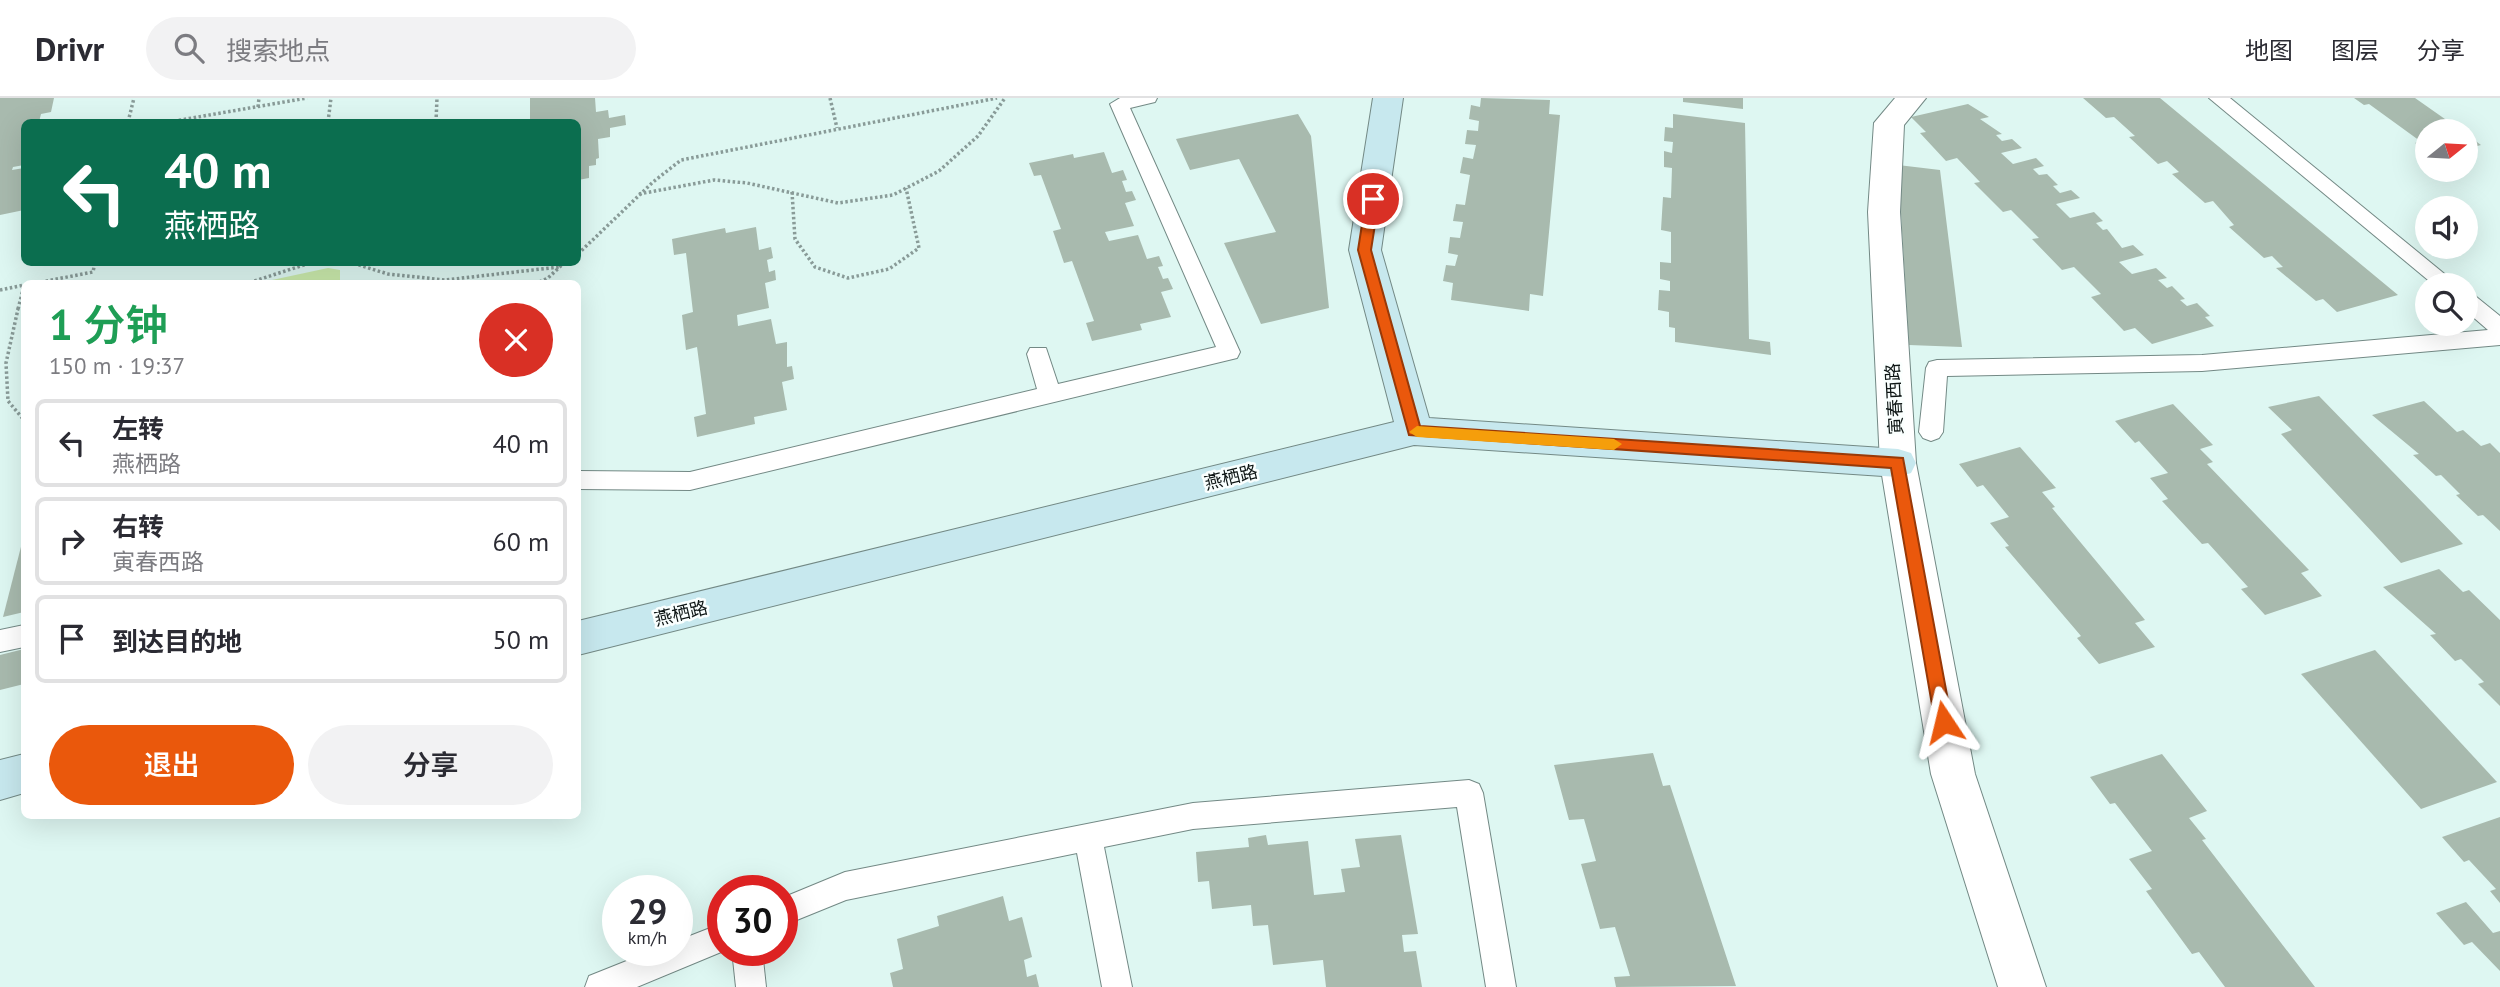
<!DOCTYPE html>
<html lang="zh">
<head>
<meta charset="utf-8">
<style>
  :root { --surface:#fff; --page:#f2f2f3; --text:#2b2b33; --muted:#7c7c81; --line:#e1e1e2; --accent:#ea580c }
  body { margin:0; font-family:"PT Sans","Noto Sans SC",sans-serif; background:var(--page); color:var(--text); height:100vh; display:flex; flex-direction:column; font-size:26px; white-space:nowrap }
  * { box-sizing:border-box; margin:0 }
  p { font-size:23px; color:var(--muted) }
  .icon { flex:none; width:38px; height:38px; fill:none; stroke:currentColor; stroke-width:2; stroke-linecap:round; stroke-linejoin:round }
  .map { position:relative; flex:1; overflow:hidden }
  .sheet { position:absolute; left:21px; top:182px; width:560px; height:539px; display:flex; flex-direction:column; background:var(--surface); border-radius:10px; box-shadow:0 7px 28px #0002 }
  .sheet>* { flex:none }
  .hud { position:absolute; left:21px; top:21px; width:560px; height:147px; border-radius:10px; box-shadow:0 7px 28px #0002; background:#0b6e4f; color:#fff; overflow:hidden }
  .needle { width:46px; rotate:72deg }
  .fabs { position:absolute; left:2415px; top:21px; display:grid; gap:14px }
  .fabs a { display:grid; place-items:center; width:63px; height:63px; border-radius:50%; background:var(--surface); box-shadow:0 7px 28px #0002; font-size:35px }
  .speed { position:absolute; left:602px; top:777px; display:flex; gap:14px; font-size:35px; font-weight:700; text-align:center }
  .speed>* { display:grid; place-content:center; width:91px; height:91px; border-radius:50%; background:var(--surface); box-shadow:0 7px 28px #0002; line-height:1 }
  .speed small { font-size:18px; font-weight:400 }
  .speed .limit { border:10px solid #d22; background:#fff; color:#111 }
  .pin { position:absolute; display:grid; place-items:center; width:60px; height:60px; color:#fff; margin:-30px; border:4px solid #fff; border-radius:50%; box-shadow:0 2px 7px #0007 }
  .me { position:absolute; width:77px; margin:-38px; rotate:350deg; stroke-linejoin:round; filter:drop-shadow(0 0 5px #0008) }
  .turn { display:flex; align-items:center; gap:24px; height:147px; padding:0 28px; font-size:32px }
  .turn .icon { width:91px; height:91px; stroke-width:2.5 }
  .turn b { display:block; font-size:49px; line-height:60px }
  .round { display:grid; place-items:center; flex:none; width:74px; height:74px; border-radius:37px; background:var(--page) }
  .overview { display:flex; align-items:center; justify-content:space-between; height:119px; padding:0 28px }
  h1 { font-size:42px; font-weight:600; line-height:52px; color:#1e9e55 }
  .button { display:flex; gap:14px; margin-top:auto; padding:14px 28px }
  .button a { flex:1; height:80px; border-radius:42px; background:var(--accent); color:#fff; font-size:28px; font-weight:600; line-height:80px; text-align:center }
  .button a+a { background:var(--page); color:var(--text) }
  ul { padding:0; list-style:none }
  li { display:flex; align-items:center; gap:21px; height:88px; margin:0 14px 10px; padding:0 14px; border:4px solid var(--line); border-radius:10px }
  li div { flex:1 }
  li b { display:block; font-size:26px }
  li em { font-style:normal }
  header { display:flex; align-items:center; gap:42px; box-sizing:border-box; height:98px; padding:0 35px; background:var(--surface); border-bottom:2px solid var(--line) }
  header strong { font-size:33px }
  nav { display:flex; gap:38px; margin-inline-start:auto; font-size:24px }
  .search { width:490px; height:63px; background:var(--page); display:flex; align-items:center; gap:18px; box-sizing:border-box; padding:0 24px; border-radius:38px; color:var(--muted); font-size:26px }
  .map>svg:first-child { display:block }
  .green { fill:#caeaac }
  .building { fill:#a8baae }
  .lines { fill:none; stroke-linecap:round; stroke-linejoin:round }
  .lane-casing { stroke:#738985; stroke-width:2 }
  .street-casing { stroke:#738985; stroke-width:2 }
  .secondary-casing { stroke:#738985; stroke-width:2 }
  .path { stroke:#899b98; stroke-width:3.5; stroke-dasharray:2.5 2.5; stroke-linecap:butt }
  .lane { fill:#fff; fill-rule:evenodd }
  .street { fill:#fff; fill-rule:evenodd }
  .secondary { fill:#c7e8ee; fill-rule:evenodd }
  .route { fill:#ea580c; stroke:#983908; stroke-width:2 }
  .slow { fill:#f59e0b }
  .labels { text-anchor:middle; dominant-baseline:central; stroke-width:5; stroke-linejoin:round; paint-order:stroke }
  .street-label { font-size:18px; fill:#0e1615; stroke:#fafffe }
</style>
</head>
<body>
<header>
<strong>Drivr</strong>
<div class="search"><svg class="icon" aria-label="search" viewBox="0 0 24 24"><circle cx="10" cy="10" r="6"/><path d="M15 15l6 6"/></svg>搜索地点</div>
<nav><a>地图</a><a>图层</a><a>分享</a></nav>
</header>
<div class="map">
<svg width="2500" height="889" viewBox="0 0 2500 889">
  <rect width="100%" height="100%" fill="#def7f2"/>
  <!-- green -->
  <path class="green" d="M328 170 340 172V185H258Z"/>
  <!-- building -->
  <g class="building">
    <path d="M0 0H54L51 14 41 16 39 24H24V67L13 69 12 72 24 70 22 92H24V112L0 117Z"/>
    <path d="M530 0H595L596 14 608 12 609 20 625 17 626 27 610 30V39L598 41 599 60 596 61V67L589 68V80L578 82V24H530Z"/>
    <path d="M1481 0 1550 2 1549 16 1560 17 1543 198 1530 196 1529 213 1451 202 1453 185 1443 183 1446 167 1455 168 1458 157 1448 155 1450 139 1460 140 1463 124 1453 123 1456 106 1465 107 1470 77 1460 75 1463 59 1473 61 1476 47 1465 46 1467 32 1478 33 1479 23 1469 21 1471 7 1480 9Z"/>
    <path d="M1683 0H1743V11L1683 4Z"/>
    <path d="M2083 0H2160L2398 197 2337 214 2323 201 2316 203 2276 170 2283 169 2272 158 2264 160 2229 129 2234 127 2213 103 2205 105 2172 76 2179 74 2167 63 2158 66 2129 39 2135 38 2114 19 2106 20Z"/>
    <path d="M2354 0H2415L2462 33H2427V54L2415 45 2420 43 2369 6 2364 7Z"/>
    <path d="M1968 6 1989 19 1980 21 2002 36 1996 37 2002 43 2012 41 2022 50 2001 55 2013 66 2036 60 2044 68 2033 71 2039 77 2047 76 2058 87 2053 88 2060 95 2071 92 2080 100 2056 106 2070 120 2094 114 2103 123 2096 125 2103 132 2107 131 2122 150 2133 147 2144 157 2119 164 2132 176 2156 170 2167 180 2158 182 2167 190 2172 188 2185 201 2180 202 2187 208 2197 205 2210 218 2205 219 2214 228 2152 246 2135 230 2124 233 2091 199 2101 196 2074 169 2062 172 2032 141 2039 140 2011 112 2003 114 1974 85 1980 84 1957 60 1946 63 1920 35 1926 34 1911 19Z"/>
    <path d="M1298 16 1311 38 1329 210 1261 226 1224 145 1276 134 1239 61 1190 72 1176 41Z"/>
    <path d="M1673 16 1745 25 1749 241 1770 244 1771 257 1675 244V230L1669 229V214L1658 212 1659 192 1670 193V183L1660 181V164L1671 165V134L1661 132 1663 99 1671 100 1672 70 1664 69V53L1672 55 1673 44 1664 43 1665 29 1673 30Z"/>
    <path d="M2466 36 2481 47 2466 51Z"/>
    <path d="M1104 54 1112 75 1123 72 1127 82 1122 83 1126 94 1132 93 1136 102 1125 105 1134 128 1105 134 1109 143 1138 137 1147 161 1159 158 1163 168 1158 169 1163 181 1168 180 1173 191 1161 194 1171 219 1140 226 1142 232 1092 243 1086 225 1094 223 1072 163 1064 165 1053 133 1061 131 1041 77 1034 78 1029 65 1073 56 1074 60Z"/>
    <path d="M1898 67 1940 72 1962 249 1909 247Z"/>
    <path d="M756 129 759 152 771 149 773 160 767 162 769 174 775 172 776 182 765 185 769 210 737 217 738 228 771 221 776 246 787 244V269L792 268 794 281 782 284 787 312 754 319 755 326 697 339 694 319 706 316 697 249 686 252 682 217 693 214 686 155 674 157 672 141 725 130 726 135Z"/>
    <path d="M2319 298 2463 446 2401 465 2281 336 2292 332 2268 309Z"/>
    <path d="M2424 303 2457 334 2463 332 2481 348 2490 345 2500 355V433L2483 417 2478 418 2456 397 2460 396 2441 377 2436 378 2413 357 2419 356 2372 317Z"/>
    <path d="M2173 306 2213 347 2200 351 2213 364 2207 366 2309 472 2301 475 2322 498 2265 517 2241 491 2248 489 2208 445 2202 446 2162 403 2168 401 2150 380 2168 375 2139 343 2135 345 2115 323Z"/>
    <path d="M2020 349 2056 390 2042 394 2055 409 2052 410 2145 522 2135 525 2155 549 2099 566 2077 540 2081 538 2005 449 2009 448 1990 425 2009 419 1983 387 1977 389 1959 366Z"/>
    <path d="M24 437V514L3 519Z"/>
    <path d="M2439 471 2463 494 2469 492 2500 522V608L2478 586 2484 584 2461 561 2455 563 2430 537 2436 536 2383 489Z"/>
    <path d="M24 551V586L0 592V557Z"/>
    <path d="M2375 552 2497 684 2421 711 2301 576Z"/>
    <path d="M1653 655 1663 688 1670 687 1736 888 1616 889 1614 879 1630 878 1615 829 1600 831 1581 766 1596 763 1584 721 1569 722 1554 667Z"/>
    <path d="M2162 656 2207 713 2189 720 2206 741 2202 742 2315 889H2225L2199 854 2192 856 2146 793 2152 791 2129 761 2152 753 2115 705 2110 706 2090 679Z"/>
    <path d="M2500 719V805L2490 793 2496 791 2469 762 2464 764 2442 739Z"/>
    <path d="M1266 737 1268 747 1308 743 1314 797 1345 794 1341 771 1360 769 1355 741 1401 737 1418 836 1402 837 1404 854 1416 853 1422 889H1326L1323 862 1273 867 1268 827 1253 828 1251 807 1212 811 1209 783 1198 784 1196 754 1249 749 1248 740Z"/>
    <path d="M1003 798 1009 823 1022 819 1032 859 1024 862 1027 879 1036 876 1039 889H893L890 875 903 871 897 841 939 828 937 818Z"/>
    <path d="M2466 804 2493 835 2500 833V873L2472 844 2464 847 2436 815Z"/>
  </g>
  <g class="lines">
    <defs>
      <g id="lane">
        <path d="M1120 0H1157L1155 4 1130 10 1240 254 1237 260 690 392 578 391V373L690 374 1037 291 1027 256 1030 250H1046L1058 286 1216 249 1110 6Z"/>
        <path d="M2209 0H2230L2458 187H2434Z"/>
        <path d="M2466 194 2474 197 2500 218V247L2202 273 1947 278 1943 334 1939 340 1931 343 1923 340 1919 334 1926 270 1929 264 1937 262 2202 257 2488 232 2466 213Z"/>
        <path d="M24 527V549L0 554V532Z"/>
        <path d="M1469 682 1479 686 1483 695 1516 889H1486L1457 709 1193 731 1104 749 1132 889H1102L1077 755 846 802 782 828V800L845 774 1193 705Z"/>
        <path d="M723 825V852H726L637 889H585L589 878 654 852H677V843Z"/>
        <path d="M732 852H762L766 889H736Z"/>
      </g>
      <path id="street" d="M1895 0H1926L1904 27 1900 114 1916 365 1975 676 2046 889H1998L1931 676 1880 365 1868 114 1874 25Z"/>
      <g id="secondary">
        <path d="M1373 0H1403L1381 152 1429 320 1898 351 1911 355 1916 365 1911 375 1898 379 1414 347 578 557V523L1394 324 1349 152Z"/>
        <path d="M24 656V695L0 702V662Z"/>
      </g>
    </defs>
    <!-- lane casing -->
    <use href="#lane" class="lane-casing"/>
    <!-- street casing -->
    <use href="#street" class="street-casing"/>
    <!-- secondary casing -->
    <use href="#secondary" class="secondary-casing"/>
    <!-- path -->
    <g class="path">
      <path d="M830 0 837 30"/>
      <path d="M258 9 259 0"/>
      <path d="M128 24 134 0"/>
      <path d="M169 24 307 0"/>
      <path d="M328 24 331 0"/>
      <path d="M436 24 437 0"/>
      <path d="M792 94 795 141 815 169 848 180 889 171 919 150 906 90"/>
      <path d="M639 96 714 82 747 85 838 105 893 97 939 73 978 38 1005 0"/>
      <path d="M578 156 653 84 681 62 997 0"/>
      <path d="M349 164 388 176 445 182 559 169"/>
      <path d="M31 186 93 174 95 164"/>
      <path d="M245 186 307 166 349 164"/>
      <path d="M535 186 548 180 565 164"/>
      <path d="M0 192 24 187"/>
      <path d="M18 211 24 188"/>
      <path d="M24 213 18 211 6 265 8 303 24 322"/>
    </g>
    <!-- lane -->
    <use href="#lane" class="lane"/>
    <!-- street -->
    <use href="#street" class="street"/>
    <!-- secondary -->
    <use href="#secondary" class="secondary"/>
  </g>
  <!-- route -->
  <path class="route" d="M1373 97 1379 101 1371 152 1420 328 1903 360 1952 624 1950 630H1937L1935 624 1891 370 1409 337 1358 152 1366 101Z"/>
  <!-- slow -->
  <path class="slow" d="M1417 328 1614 341 1622 346 1614 352 1417 339 1409 334Z"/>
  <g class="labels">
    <!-- street labels -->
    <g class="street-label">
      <text transform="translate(1894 301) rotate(-93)">寅春西路</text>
      <text transform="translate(1231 379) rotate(-14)">燕栖路</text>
      <text transform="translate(681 515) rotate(-14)">燕栖路</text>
    </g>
  </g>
</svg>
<div class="fabs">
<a><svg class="needle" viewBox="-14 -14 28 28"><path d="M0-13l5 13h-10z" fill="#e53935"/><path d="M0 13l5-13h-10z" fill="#7c7c81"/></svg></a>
<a><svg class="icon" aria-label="sound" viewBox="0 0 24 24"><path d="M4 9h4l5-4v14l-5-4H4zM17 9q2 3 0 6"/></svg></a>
<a><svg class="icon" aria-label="search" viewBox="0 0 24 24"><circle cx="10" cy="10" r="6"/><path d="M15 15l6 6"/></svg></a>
</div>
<div class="speed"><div>29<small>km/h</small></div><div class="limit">30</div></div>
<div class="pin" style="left:1373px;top:101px;background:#d93025"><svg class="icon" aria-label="arrive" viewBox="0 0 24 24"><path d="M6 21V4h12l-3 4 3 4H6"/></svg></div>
<svg class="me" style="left:1944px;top:624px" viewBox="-20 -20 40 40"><path d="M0-17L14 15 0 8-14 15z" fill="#ea580c" stroke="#fff" stroke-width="4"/></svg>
<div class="hud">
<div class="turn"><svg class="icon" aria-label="left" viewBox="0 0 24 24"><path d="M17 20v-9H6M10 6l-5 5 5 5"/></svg><div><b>40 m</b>燕栖路</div></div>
</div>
<section class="sheet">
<div class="overview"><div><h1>1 分钟</h1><p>150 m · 19:37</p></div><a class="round" style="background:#d93025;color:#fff"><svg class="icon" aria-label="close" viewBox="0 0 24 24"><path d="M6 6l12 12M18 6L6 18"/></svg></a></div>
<ul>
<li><svg class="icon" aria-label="left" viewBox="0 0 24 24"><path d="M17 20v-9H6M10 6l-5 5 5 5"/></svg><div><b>左转</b><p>燕栖路</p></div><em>40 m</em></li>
<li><svg class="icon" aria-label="right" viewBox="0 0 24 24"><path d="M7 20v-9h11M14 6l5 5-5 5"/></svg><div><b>右转</b><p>寅春西路</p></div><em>60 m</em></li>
<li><svg class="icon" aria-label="arrive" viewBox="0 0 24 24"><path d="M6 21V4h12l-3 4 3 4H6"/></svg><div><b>到达目的地</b></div><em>50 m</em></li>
</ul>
<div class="button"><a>退出</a><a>分享</a></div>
</section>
</div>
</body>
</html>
